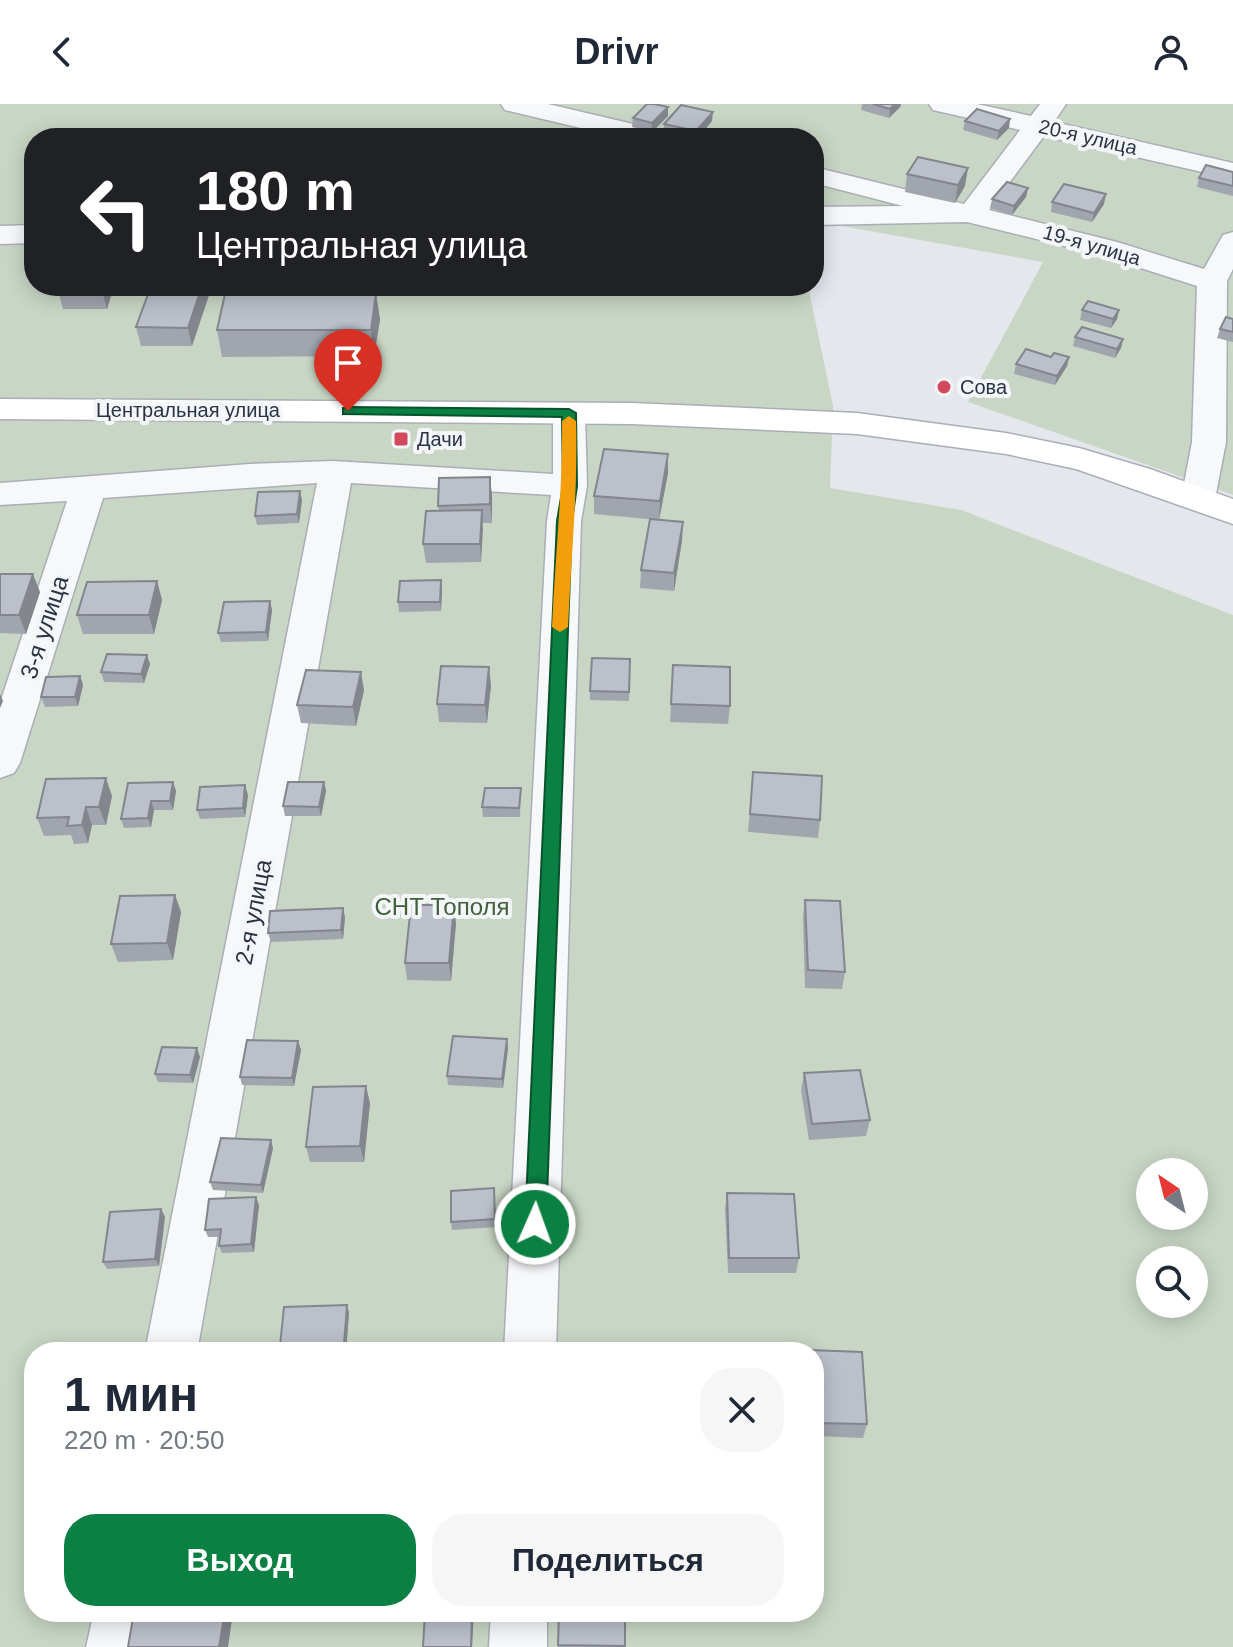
<!DOCTYPE html>
<html lang="ru">
<head>
<meta charset="utf-8">
<style>
  :root { --surface:#fff; --page:#f6f6f7; --text:#1f2937; --muted:#747a83; --accent:#0b8043 }
  body { margin:0; font-family:Arial,sans-serif; background:var(--page); color:var(--text); height:100vh; display:flex; flex-direction:column; font-size:30px; white-space:nowrap }
  * { box-sizing:border-box; margin:0 }
  p { font-size:26px; color:var(--muted) }
  .icon { flex:none; width:44px; height:44px; fill:none; stroke:currentColor; stroke-width:2; stroke-linecap:round; stroke-linejoin:round }
  .map { position:relative; flex:1; overflow:hidden }
  .side { position:absolute; left:24px; top:1238px; width:800px; height:280px; display:flex; flex-direction:column; background:var(--surface); border-radius:32px; box-shadow:0 4px 20px #0003 }
  .side>* { flex:none }
  .hud { position:absolute; left:24px; top:24px; width:800px; height:168px; border-radius:32px; box-shadow:0 4px 20px #0003; background:#202124; color:#fff; overflow:hidden }
  .needle { width:52px; rotate:325deg }
  .buttons { position:absolute; left:1136px; top:1054px; display:grid; gap:16px }
  .buttons a { display:grid; place-items:center; width:72px; height:72px; border-radius:50%; background:var(--surface); box-shadow:0 4px 20px #0003; font-size:40px }
  .pin { position:absolute; display:grid; place-items:center; width:68px; height:68px; color:#fff; margin:-82px -34px; border-radius:50% 50% 50% 0; rotate:-45deg; box-shadow:0 0 8px #0007 }
  .pin .icon { rotate:45deg }
  .me { position:absolute; width:88px; margin:-44px; rotate:2deg; stroke-linejoin:round; filter:drop-shadow(0 0 6px #0008) }
  .turn { display:flex; align-items:center; gap:28px; height:168px; padding:0 40px; font-size:36px }
  .turn .icon { width:104px; height:104px; stroke-width:2.5 }
  .turn b { display:block; font-size:56px; line-height:68px }
  .round { display:grid; place-items:center; flex:none; width:84px; height:84px; border-radius:32px; background:var(--page) }
  .summary { display:flex; align-items:center; justify-content:space-between; height:136px; padding:0 40px }
  h1 { font-size:48px; font-weight:600; line-height:60px }
  .action { display:flex; gap:16px; margin-top:auto; padding:16px 40px }
  .action a { flex:1; height:92px; border-radius:32px; background:var(--accent); color:#fff; font-size:32px; font-weight:600; line-height:92px; text-align:center }
  .action a+a { background:var(--page); color:var(--text) }
  header { display:flex; justify-content:space-between; align-items:center; height:104px; padding:0 40px; background:var(--surface); font-size:36px; font-weight:600 }
  .map>svg:first-child { display:block }
  .green { fill:#c9d6c5; fill-rule:evenodd }
  .lines { fill:none; stroke-linecap:round; stroke-linejoin:round }
  .street-casing { stroke:#a9aeb7; stroke-width:3 }
  .secondary-casing { stroke:#a9aeb7; stroke-width:3 }
  .street { fill:#f7f8fa; fill-rule:evenodd }
  .secondary { fill:#fff; fill-rule:evenodd }
  .wall { fill:#a1a5ae }
  .shaded-wall { fill:#83868d }
  .building { fill:#bbc0ca; stroke:#83868d; stroke-width:2 }
  .route { fill:#0b8043; stroke:#07532c; stroke-width:2 }
  .slow { fill:#f59e0b }
  .poi-dot { fill:#d1495b; stroke:#f4f6f9; stroke-width:3 }
  .labels { text-anchor:middle; dominant-baseline:central; stroke-width:8; stroke-linejoin:round; paint-order:stroke }
  .far-street-label { font-size:20px; fill:#2b3445; stroke:#f4f6f9 }
  .far-poi-label { font-size:20px; fill:#2b3445; stroke:#f4f6f9; text-anchor:start }
  .street-label { font-size:24px; fill:#2b3445; stroke:#f4f6f9 }
  .park-label { font-size:24px; fill:#3f6138; stroke:#f4f6f9 }
</style>
</head>
<body>
<header><svg class="icon" aria-label="back" viewBox="0 0 24 24"><path d="M15 5l-7 7 7 7"/></svg>Drivr<svg class="icon" aria-label="person" viewBox="0 0 24 24"><circle cx="12" cy="8" r="4"/><path d="M4 21q1-7 8-7t8 7"/></svg></header>
<div class="map">
<svg width="1233" height="1543" viewBox="0 0 1233 1543">
  <rect width="100%" height="100%" fill="#e4e7ec"/>
  <!-- green -->
  <path class="green" d="M0 0H1233V391L968 298 1043 158 814 117V34H34V182H808L833 302 830 384 961 406 1233 511V1543H0ZM1150 1068H1194V1112H1150ZM1150 1156H1194V1200H1150ZM34 1248H814V1508H34Z"/>
  <g class="lines">
    <defs>
      <g id="street">
        <path d="M501 0H548L667 28 671 34H623L505 6Z"/>
        <path d="M929 0H977L1031 12 1040 0H1066L1054 18 1233 59V75L1044 32 989 106 1117 138 1204 165 1223 131 1233 128V165L1227 177 1226 338 1215 395 1210 403 1198 406 1186 403 1181 395 1192 338 1197 182 1097 150 967 118 814 121V103L903 102 814 79V63L964 100 1020 26 933 6Z"/>
        <path d="M34 121V139L0 140V122Z"/>
        <path d="M569 299 581 302 585 309 587 382 581 417 556 1248H504L547 417 551 391 351 379 197 1248H145L317 379 103 394 20 659 14 669 0 674V599L67 397 0 401V379L250 360 333 357 553 370V309L557 302Z"/>
        <path d="M94 1508H150L144 1543H86Z"/>
        <path d="M491 1508H547V1543H489Z"/>
      </g>
      <path id="secondary" d="M0 295 632 299 857 309 1006 329 1079 344 1150 365 1233 395V420L1076 365 1006 350 857 330 632 320 0 315Z"/>
    </defs>
    <!-- street casing -->
    <use href="#street" class="street-casing"/>
    <!-- secondary casing -->
    <use href="#secondary" class="secondary-casing"/>
    <!-- street -->
    <use href="#street" class="street"/>
    <!-- secondary -->
    <use href="#secondary" class="secondary"/>
  </g>
  <!-- wall -->
  <g class="wall">
    <path d="M862 0H901L900 3 889 14 861 6Z"/>
    <path d="M668 3V12L652 28 632 23 633 14Z"/>
    <path d="M712 17 698 34H685L664 29V20Z"/>
    <path d="M965 17 1009 24 997 36 963 26Z"/>
    <path d="M1233 68V92L1197 83 1199 74Z"/>
    <path d="M907 70 965 82 955 99 905 88Z"/>
    <path d="M1028 84 1026 93 1012 111 990 104 992 95Z"/>
    <path d="M1052 98 1104 100 1092 118 1051 108Z"/>
    <path d="M114 182 107 205H63L58 187Z"/>
    <path d="M211 185 192 242H141L136 223Z"/>
    <path d="M376 190 380 216 374 252 222 253 217 226Z"/>
    <path d="M1082 206H1119L1117 215 1111 224 1080 216Z"/>
    <path d="M1233 215V238L1217 234 1220 225Z"/>
    <path d="M1075 233 1123 235 1121 244 1115 254 1073 242Z"/>
    <path d="M1051 253H1069L1067 262 1055 281 1014 270 1016 260Z"/>
    <path d="M668 369 659 416 594 410V392Z"/>
    <path d="M492 391V419H482L481 458 426 459 423 440 439 407 438 402Z"/>
    <path d="M302 396 299 419 257 421 255 412Z"/>
    <path d="M682 436 674 487 640 484 641 466Z"/>
    <path d="M0 470 40 488 26 530 0 529Z"/>
    <path d="M157 477 162 496 154 530H83L77 511Z"/>
    <path d="M442 486 441 507 399 508 398 498Z"/>
    <path d="M270 497 272 506 268 537 221 538 218 529Z"/>
    <path d="M147 551 150 560 144 579 104 578 101 568Z"/>
    <path d="M630 555 629 597 590 596V587Z"/>
    <path d="M673 561 730 602 728 620 670 618Z"/>
    <path d="M80 572 83 581 78 602 45 603 41 593Z"/>
    <path d="M491 581 487 619 439 618 437 600Z"/>
    <path d="M364 586 356 622 301 619 297 601Z"/>
    <path d="M753 668 820 716 818 734 748 728Z"/>
    <path d="M173 678 176 687 173 706H154L151 723 124 724 121 715Z"/>
    <path d="M324 678 326 687 321 712H285L283 702Z"/>
    <path d="M521 684 520 713H483L482 703Z"/>
    <path d="M248 691 245 713 200 715 197 706Z"/>
    <path d="M112 692 106 721H92L88 739 74 740 71 731 44 732 37 714Z"/>
    <path d="M175 791 181 808 173 856 118 858 111 840Z"/>
    <path d="M805 796 845 868 842 885 805 884 803 813Z"/>
    <path d="M345 813 343 835 271 838 268 829Z"/>
    <path d="M456 819 451 877 407 876 405 859Z"/>
    <path d="M298 937 301 946 294 982 242 981 240 973Z"/>
    <path d="M508 944 503 984 448 981 447 972Z"/>
    <path d="M200 953 193 979 158 978 155 970Z"/>
    <path d="M804 969 870 1016 866 1032 809 1036 801 986Z"/>
    <path d="M370 999 364 1058H310L306 1043Z"/>
    <path d="M273 1044 263 1089 213 1086 210 1078Z"/>
    <path d="M494 1084 496 1123 452 1126 451 1118Z"/>
    <path d="M727 1089 799 1154 796 1169H728L725 1105Z"/>
    <path d="M259 1101 254 1148 222 1149 219 1142 220 1133H208L205 1126Z"/>
    <path d="M161 1105 165 1113 159 1162 107 1165 103 1158Z"/>
    <path d="M347 1201 349 1209 346 1247 282 1248 280 1242Z"/>
    <path d="M814 1248 867 1320 863 1334 814 1332Z"/>
    <path d="M559 1508H625V1543H558Z"/>
    <path d="M757 1508H793L792 1514 758 1515Z"/>
  </g>
  <!-- shaded-wall -->
  <g class="shaded-wall">
    <path d="M895 0H901L900 3 889 14 890 5Z"/>
    <path d="M668 3V12L652 28V19Z"/>
    <path d="M713 8 712 17 698 34H696V27Z"/>
    <path d="M1010 15 1009 24 997 36 999 27Z"/>
    <path d="M968 64 965 82 955 99 958 81Z"/>
    <path d="M1028 84 1026 93 1012 111 1014 102Z"/>
    <path d="M1106 90 1104 100 1092 118 1094 109Z"/>
    <path d="M104 182H114L107 205 102 187Z"/>
    <path d="M202 182H210L211 185 192 242 188 224Z"/>
    <path d="M376 190 380 216 374 252 371 226Z"/>
    <path d="M1119 206 1117 215 1111 224 1113 215Z"/>
    <path d="M1123 235 1121 244 1115 254 1117 245Z"/>
    <path d="M1069 253 1067 262 1055 281 1057 272Z"/>
    <path d="M668 350V369L659 416 660 397Z"/>
    <path d="M490 373 492 391V419L490 400Z"/>
    <path d="M300 387 302 396 299 419 297 410Z"/>
    <path d="M482 406 483 425 481 458 480 440Z"/>
    <path d="M683 418 682 436 674 487V469Z"/>
    <path d="M33 470 40 488 26 530 19 511Z"/>
    <path d="M441 476 442 486 441 507 440 498Z"/>
    <path d="M157 477 162 496 154 530 149 511Z"/>
    <path d="M270 497 272 506 268 537 266 528Z"/>
    <path d="M147 551 150 560 144 579 141 570Z"/>
    <path d="M489 563 491 581 487 619 485 601Z"/>
    <path d="M361 568 364 586 356 622 353 603Z"/>
    <path d="M80 572 83 581 78 602 75 593Z"/>
    <path d="M0 590 3 597 0 604Z"/>
    <path d="M106 674 112 692 106 721 99 703Z"/>
    <path d="M173 678 176 687 173 706 170 697Z"/>
    <path d="M324 678 326 687 321 712 319 703Z"/>
    <path d="M245 681 248 691 245 713 243 704Z"/>
    <path d="M151 697 154 706 151 723 148 714Z"/>
    <path d="M86 703 92 721 88 739 82 721Z"/>
    <path d="M175 791 181 808 173 856 167 839Z"/>
    <path d="M454 801 456 819 451 877 449 859Z"/>
    <path d="M343 804 345 813 343 835 341 826Z"/>
    <path d="M507 935 508 944 503 984 502 975Z"/>
    <path d="M298 937 301 946 294 982 292 974Z"/>
    <path d="M197 944 200 953 193 979 190 971Z"/>
    <path d="M366 982 370 999 364 1058 360 1042Z"/>
    <path d="M271 1036 273 1044 263 1089 261 1081Z"/>
    <path d="M256 1093 259 1101 254 1148 251 1140Z"/>
    <path d="M161 1105 165 1113 159 1162 155 1155Z"/>
    <path d="M347 1201 349 1209 346 1247 344 1240Z"/>
    <path d="M225 1508H233L228 1543H219Z"/>
    <path d="M472 1508H474L472 1543H471Z"/>
  </g>
  <!-- building -->
  <g class="building">
    <path d="M647 0H654L668 3 652 19 633 14Z"/>
    <path d="M873 0H895L890 5Z"/>
    <path d="M681 1 713 8 696 27 664 20Z"/>
    <path d="M977 5 1010 15 999 27 965 17Z"/>
    <path d="M615 27 645 34H609Z"/>
    <path d="M918 53 968 64 958 81 907 70Z"/>
    <path d="M1206 61 1233 68V82L1199 74Z"/>
    <path d="M1007 78 1028 84 1014 102 992 95Z"/>
    <path d="M1064 80 1106 90 1094 109 1052 98Z"/>
    <path d="M60 182H104L102 187H58Z"/>
    <path d="M151 182H202L188 224 136 223Z"/>
    <path d="M225 190H376L371 226H217Z"/>
    <path d="M1088 197 1119 206 1113 215 1082 206Z"/>
    <path d="M1226 213 1233 215V228L1220 225Z"/>
    <path d="M1082 223 1123 235 1117 245 1075 233Z"/>
    <path d="M1026 245 1051 253 1054 249 1069 253 1057 272 1016 260Z"/>
    <path d="M604 345 668 350 660 397 594 392Z"/>
    <path d="M490 373V400L438 402 439 374Z"/>
    <path d="M300 387 297 410 255 412 258 388Z"/>
    <path d="M482 406 480 440H423L426 407Z"/>
    <path d="M650 415 683 418 674 469 641 466Z"/>
    <path d="M0 470H33L19 511H0Z"/>
    <path d="M441 476 440 498H398L400 477Z"/>
    <path d="M157 477 149 511H77L87 478Z"/>
    <path d="M270 497 266 528 218 529 224 498Z"/>
    <path d="M107 550 147 551 141 570 101 568Z"/>
    <path d="M592 554 630 555 629 588 590 587Z"/>
    <path d="M673 561 730 563V602L671 600Z"/>
    <path d="M441 562 489 563 485 601 437 600Z"/>
    <path d="M306 566 361 568 353 603 297 601Z"/>
    <path d="M80 572 75 593H41L46 573Z"/>
    <path d="M753 668 822 672 820 716 750 710Z"/>
    <path d="M106 674 99 703H86L82 721 67 722 69 713 37 714 46 675Z"/>
    <path d="M173 678 170 697H151L148 714 121 715 128 679Z"/>
    <path d="M288 678H324L319 703 283 702Z"/>
    <path d="M245 681 243 704 197 706 200 683Z"/>
    <path d="M485 684H521L519 704 482 703Z"/>
    <path d="M175 791 167 839 111 840 120 792Z"/>
    <path d="M805 796 840 797 845 868 808 866Z"/>
    <path d="M411 801H454L449 859H405Z"/>
    <path d="M343 804 341 826 268 829 270 807Z"/>
    <path d="M453 932 507 935 502 975 447 972Z"/>
    <path d="M247 936 298 937 292 974 240 973Z"/>
    <path d="M162 943 197 944 190 971 155 970Z"/>
    <path d="M860 966 870 1016 812 1020 804 969Z"/>
    <path d="M366 982 360 1042 306 1043 313 983Z"/>
    <path d="M221 1034 271 1036 261 1081 210 1078Z"/>
    <path d="M494 1084 495 1115 451 1118V1087Z"/>
    <path d="M727 1089 794 1090 799 1154H729Z"/>
    <path d="M256 1093 251 1140 219 1142 221 1125 205 1126 209 1095Z"/>
    <path d="M161 1105 155 1155 103 1158 110 1108Z"/>
    <path d="M347 1201 344 1240 280 1242 284 1203Z"/>
    <path d="M782 1245 862 1248 867 1320 814 1319V1248H782Z"/>
    <path d="M134 1508H225L219 1543H128Z"/>
    <path d="M425 1508H472L471 1543H423Z"/>
    <path d="M559 1508H625V1542L558 1541Z"/>
    <path d="M759 1508H793L794 1509 759 1510Z"/>
  </g>
  <!-- route -->
  <path class="route" d="M348 303 569 305 576 309 577 382 572 417 546 1120 543 1127 535 1130 528 1127 525 1120 557 417 563 382 562 313 343 310V304Z"/>
  <!-- slow -->
  <path class="slow" d="M569 312 576 317C578 386 571 454 568 523L560 528 552 523C555 454 563 386 562 317Z"/>
  <!-- markers -->
  <g class="poi-dot">
    <circle cx="944" cy="283" r="8"/>
    <rect x="393" y="327" width="16" height="16" rx="4"/>
  </g>
  <g class="labels">
    <!-- far-street labels -->
    <g class="far-street-label">
      <text transform="translate(1088 33) rotate(13)">20-я улица</text>
      <text transform="translate(1092 141) rotate(16)">19-я улица</text>
      <text x="188" y="306">Центральная улица</text>
    </g>
    <!-- far-poi labels -->
    <g class="far-poi-label">
      <text x="960" y="283">Сова</text>
      <text x="417" y="335">Дачи</text>
    </g>
    <!-- street labels -->
    <g class="street-label">
      <text transform="translate(44 523) rotate(-72)">3-я улица</text>
      <text transform="translate(253 808) rotate(-79)">2-я улица</text>
    </g>
    <!-- park labels -->
    <g class="park-label">
      <text x="442" y="802">СНТ Тополя</text>
    </g>
  </g>
</svg>
<div class="buttons">
<a><svg class="needle" viewBox="-14 -14 28 28"><path d="M0-13l5 13h-10z" fill="#e53935"/><path d="M0 13l5-13h-10z" fill="#747a83"/></svg></a>
<a><svg class="icon" aria-label="search" viewBox="0 0 24 24"><circle cx="10" cy="10" r="6"/><path d="M15 15l6 6"/></svg></a>
</div>
<div class="pin" style="left:348px;top:307px;background:#d93025"><svg class="icon" aria-label="arrive" viewBox="0 0 24 24"><path d="M6 21V4h12l-3 4 3 4H6"/></svg></div>
<svg class="me" style="left:535px;top:1120px" viewBox="-20 -20 40 40"><circle r="17" fill="#0b8043" stroke="#fff" stroke-width="3"/><path d="M0-11L8 9 0 5-8 9z" fill="#fff"/></svg>
<div class="hud">
<div class="turn"><svg class="icon" aria-label="left" viewBox="0 0 24 24"><path d="M17 20v-9H6M10 6l-5 5 5 5"/></svg><div><b>180 m</b>Центральная улица</div></div>
</div>
<section class="side">
<div class="summary"><div><h1>1 мин</h1><p>220 m · 20:50</p></div><a class="round"><svg class="icon" aria-label="close" viewBox="0 0 24 24"><path d="M6 6l12 12M18 6L6 18"/></svg></a></div>
<div class="action"><a>Выход</a><a>Поделиться</a></div>
</section>
</div>
</body>
</html>
